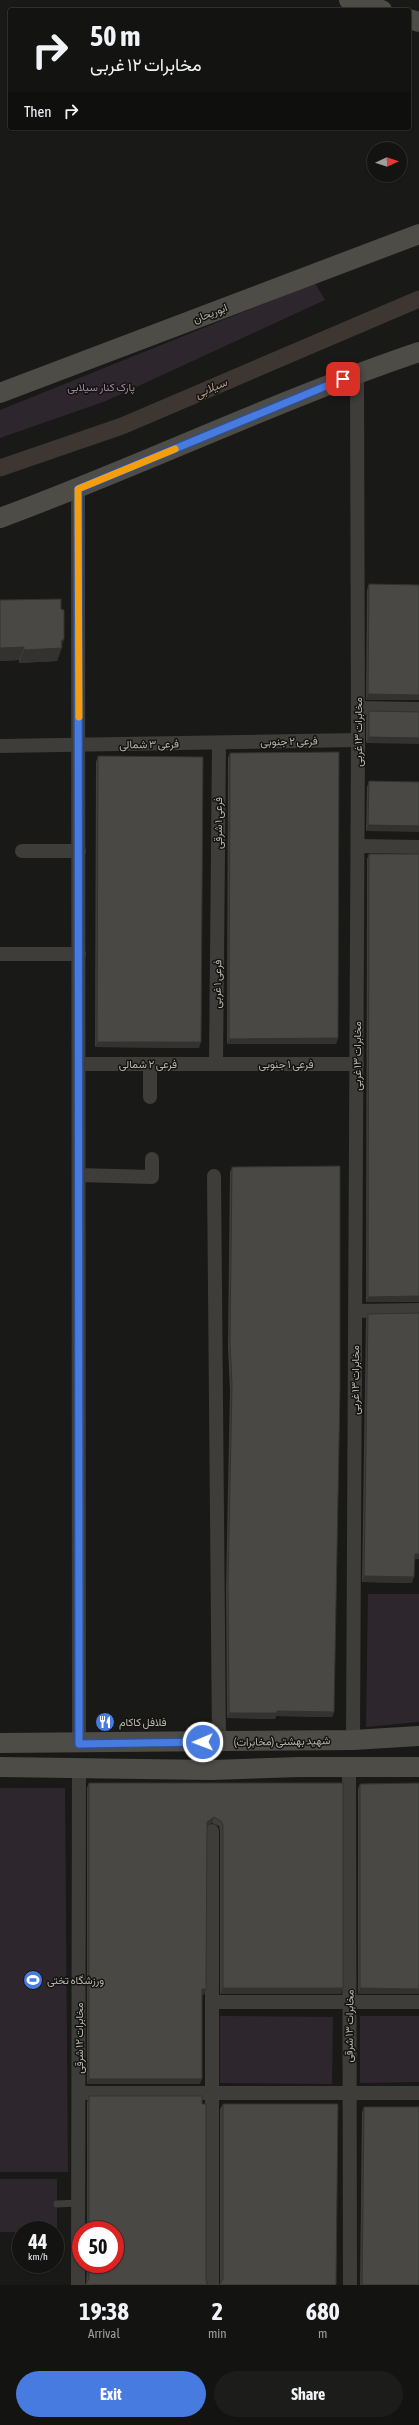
<!DOCTYPE html>
<html lang="en">
<head>
<meta charset="utf-8">
<style>
  :root { --surface:#131311; --page:#1c1c1a; --text:#f1f3f6; --muted:#9d9e9f; --line:#323231; --accent:#487be0 }
  body { margin:0; font-family:"Asap Condensed",Vazirmatn,sans-serif; background:var(--page); color:var(--text); height:100vh; display:flex; flex-direction:column; font-size:15px; white-space:nowrap }
  * { box-sizing:border-box; margin:0 }
  p { font-size:13px; color:var(--muted) }
  .icon { flex:none; width:22px; height:22px; fill:none; stroke:currentColor; stroke-width:2; stroke-linecap:round; stroke-linejoin:round }
  .map { position:relative; height:2285px; overflow:hidden }
  .drawer { display:flex; flex-direction:column; background:var(--surface); flex:1 }
  .drawer>* { flex:none }
  .top-card { position:absolute; left:8px; top:8px; width:403px; height:122px; border-radius:4px; box-shadow:0 1px 3px #0004,0 0 0 1px var(--line); background:#131311; color:var(--text); overflow:hidden }
  .needle { width:26px; rotate:87deg }
  .buttons { position:absolute; left:367px; top:142px; display:grid; gap:8px }
  .buttons a { display:grid; place-items:center; width:40px; height:40px; border-radius:50%; background:var(--surface); box-shadow:0 1px 3px #0004,0 0 0 1px var(--line); font-size:20px }
  .speed { position:absolute; left:12px; top:2221px; display:flex; gap:8px; font-size:20px; font-weight:700; text-align:center }
  .speed>* { display:grid; place-content:center; width:52px; height:52px; border-radius:50%; background:var(--surface); box-shadow:0 1px 3px #0004,0 0 0 1px var(--line); line-height:1 }
  .speed small { font-size:10px; font-weight:400 }
  .speed .limit { border:6px solid #d22; background:#fff; color:#111 }
  .pin { position:absolute; display:grid; place-items:center; width:34px; height:34px; color:#fff; margin:-17px; border-radius:8px; box-shadow:0 2px 6px #0006 }
  .me { position:absolute; width:44px; margin:-22px; rotate:269deg; stroke-linejoin:round; filter:drop-shadow(0 0 3px #0008) }
  .turn { display:flex; align-items:center; gap:14px; height:84px; padding:0 16px; font-size:18px }
  .turn .icon { width:52px; height:52px; stroke-width:2.5 }
  .turn b { display:block; font-size:28px; line-height:34px }
  .then { display:flex; align-items:center; height:38px; padding:0 16px; background:#0003; gap:8px; font-size:15px }
  .eta { display:flex; justify-content:space-evenly; align-items:center; height:68px; text-align:center }
  .eta b { font-size:24px; font-weight:700; line-height:28px }
  .button { display:flex; gap:8px; margin-top:auto; padding:8px 16px }
  .button a { flex:1; height:46px; border-radius:24px; background:var(--accent); color:#fff; font-size:16px; font-weight:700; line-height:46px; text-align:center }
  .button a+a { background:var(--page); color:var(--text) }
  .map>svg:first-child { display:block }
  .green { fill:#2e262d }
  .lines { fill:none; stroke-linecap:round; stroke-linejoin:round }
  .canal { stroke:#3e3731; stroke-width:17 }
  .lane { stroke:#3e3d39; stroke-width:7 }
  .street { stroke:#3e3d39; stroke-width:14 }
  .secondary { stroke:#4e4c47; stroke-width:20 }
  .wall { fill:#3f3e3b }
  .shaded-wall { fill:#333230 }
  .building { fill:#494845; stroke:#333230 }
  .route-casing { stroke:#2f5092; stroke-width:10 }
  .route { stroke:#487be0; stroke-width:7 }
  .slow { stroke:#f59e0b; stroke-width:7 }
  .labels { text-anchor:middle; dominant-baseline:central; stroke-width:3; stroke-linejoin:round; paint-order:stroke }
  .street-label { font-size:11px; fill:#b8b4ab; stroke:#141412 }
  .park-label { font-size:11px; fill:#a1849f; stroke:#141412 }
  .poi-label { font-size:11px; fill:#b8b4ab; stroke:#141412; text-anchor:start }
  .water-label { font-size:12px; font-style:italic; fill:#af9986; stroke:#141412 }
</style>
</head>
<body>
<div class="map">
<svg width="419" height="2285" viewBox="0 0 419 2285">
  <rect width="100%" height="100%" fill="#191917"/>
  <!-- green -->
  <g class="green">
    <path d="M315 283 325 300 106 401 0 438V410Z"/>
    <path d="M368 1594H419V1722L366 1727Z"/>
    <path d="M0 1788H65L68 2172H0Z"/>
    <path d="M220 2016 333 2017 332 2084 220 2083Z"/>
    <path d="M360 2016H419V2082L360 2083Z"/>
    <path d="M0 2179H57V2232L21 2230V2232H0Z"/>
  </g>
  <g class="lines">
    <!-- canal -->
    <path class="canal" d="M0 468 122 426 419 299"/>
    <!-- lane -->
    <path class="lane" d="M57 2204 78 2203"/>
    <!-- street -->
    <g class="street">
      <path d="M78 489 79 1744"/>
      <path d="M358 708 419 709"/>
      <path d="M0 746 358 740"/>
      <path d="M358 846 419 847"/>
      <path d="M22 851H79"/>
      <path d="M0 954H79"/>
      <path d="M79 1064H357"/>
      <path d="M150 1064V1097"/>
      <path d="M216 1064 219 743"/>
      <path d="M79 1175 152 1177V1159"/>
      <path d="M214 1176 219 1742"/>
      <path d="M355 1311 419 1310"/>
      <path d="M353 1740 358 740 357 373"/>
      <path d="M349 1767 350 2285"/>
      <path d="M212 2002H419"/>
      <path d="M79 2093H419"/>
      <path d="M78 2285 79 1767"/>
      <path d="M212 2285V1831"/>
    </g>
    <!-- secondary -->
    <g class="secondary">
      <path d="M349 0 382 10"/>
      <path d="M409 19 419 22"/>
      <path d="M0 393 419 234"/>
      <path d="M0 518C141 466 277 400 419 352"/>
      <path d="M0 1743 353 1740 419 1736"/>
      <path d="M0 1767 212 1770 299 1767H419"/>
    </g>
  </g>
  <!-- wall -->
  <g class="wall">
    <path d="M369 584 419 585V700H366L367 590Z"/>
    <path d="M0 600 62 646 57 661 19 663V660L0 661Z"/>
    <path d="M369 711 419 712 366 743V717Z"/>
    <path d="M230 753 338 1038 336 1044H227L228 758Z"/>
    <path d="M98 756 199 1048 95 1047 96 762Z"/>
    <path d="M369 781 419 782 366 831 367 787Z"/>
    <path d="M369 854 419 1302H366L367 859Z"/>
    <path d="M232 1167 334 1712 332 1717 276 1716 275 1719 227 1718 226 1589 230 1391 228 1347 230 1172Z"/>
    <path d="M368 1314 419 1559H415L412 1583 362 1582 366 1319Z"/>
    <path d="M89 1783H343V1988L341 1994H220V1831L219 1826 212 1823 206 1826 204 1995H202L200 2084H87V1788Z"/>
    <path d="M419 1783V1994H358V1789L360 1784Z"/>
    <path d="M89 2096 206 2279 207 2284 86 2283 87 2264H115V2230H87V2102Z"/>
    <path d="M223 2104 336 2285 220 2283V2109Z"/>
    <path d="M364 2107 419 2285H360L362 2112Z"/>
  </g>
  <!-- shaded-wall -->
  <g class="shaded-wall">
    <path d="M64 639 61 648H62L57 661 19 663 24 650 61 641Z"/>
    <path d="M24 647 19 660 0 661V648Z"/>
    <path d="M368 694 419 695V700H366Z"/>
    <path d="M369 737 419 738V744L366 743Z"/>
    <path d="M368 825 419 826V832L366 831Z"/>
    <path d="M338 1038 336 1044H227L229 1039Z"/>
    <path d="M97 1042H201L199 1048 95 1047Z"/>
    <path d="M419 1296V1302H366L368 1297Z"/>
    <path d="M415 1554H419V1559H413Z"/>
    <path d="M364 1576 414 1577 412 1583 362 1582Z"/>
    <path d="M277 1711 334 1712 332 1717 276 1716 275 1719 227 1718 229 1713Z"/>
    <path d="M214 1817 212 1823 204 1827 207 1822Z"/>
    <path d="M223 1988H343L341 1994H220Z"/>
    <path d="M360 1988 419 1989V1994H358Z"/>
    <path d="M202 1989H206L204 1995H200Z"/>
    <path d="M89 2079H202L200 2084H87Z"/>
  </g>
  <!-- building -->
  <g class="building">
    <path d="M369 584 419 585V695L368 694Z"/>
    <path d="M61 599V609L64 610V639L61 641 62 648 24 650V647L0 648V600Z"/>
    <path d="M369 711 419 712V738L369 737Z"/>
    <path d="M339 752 338 1038 229 1039 230 753Z"/>
    <path d="M98 756 203 757 201 1042H97Z"/>
    <path d="M369 781 419 782V826L368 825Z"/>
    <path d="M369 854H419V1296L368 1297Z"/>
    <path d="M340 1166V1390L334 1712 277 1711V1713H229L228 1583 232 1385 230 1342 232 1167Z"/>
    <path d="M419 1313V1554H415L414 1577 364 1576 368 1314Z"/>
    <path d="M89 1783H343V1988H223V1825L221 1821 214 1817 207 1822 206 1989H202V2079H89Z"/>
    <path d="M419 1783V1989L360 1988V1784Z"/>
    <path d="M89 2096H202V2104H206V2279L207 2284 209 2285H85L89 2279V2264H115V2230H89Z"/>
    <path d="M223 2104H338L336 2285H219L223 2279Z"/>
    <path d="M364 2107H419V2285H362Z"/>
  </g>
  <g class="lines">
    <defs>
      <path id="route" d="M203 1742 79 1744 78 489 343 379"/>
    </defs>
    <!-- route casing -->
    <use href="#route" class="route-casing"/>
    <!-- route -->
    <use href="#route" class="route"/>
    <!-- slow -->
    <path class="slow" d="M79 717 78 489 175 449"/>
  </g>
  <!-- icons -->
  <defs>
    <symbol id="restaurant-disc" viewBox="-11 -11 22 22"><circle r="9.5" fill="#487be0" stroke="#141412"/><path d="M-5-6h1v4h1v-4h1v4h1v-4h1v5L-1.5 .5V6h-2V.5L-5-1ZM5-6V6H3V1.5H1.5Q1.5-4 5-6Z" fill="#fff"/></symbol>
    <symbol id="stadium-disc" viewBox="-11 -11 22 22"><circle r="9.5" fill="#487be0" stroke="#141412"/><path d="M0-5a6.5 5 0 1 0 0 10a6.5 5 0 1 0 0-10ZM-3.5-1.8h7v3.6h-7Z" fill="#fff"/></symbol>
  </defs>
  <g fill-rule="evenodd">
    <use href="#restaurant-disc" x="94" y="1711" width="22" height="22"/>
    <use href="#stadium-disc" x="22" y="1969" width="22" height="22"/>
  </g>
  <g class="labels">
    <!-- street labels -->
    <g class="street-label">
      <text transform="translate(210 313) rotate(-21)">ابوریحان</text>
      <text transform="translate(358 732) rotate(-90)">مخابرات ۱۳ غربی</text>
      <text transform="translate(289 741) rotate(-1)">فرعی ۲ جنوبی</text>
      <text transform="translate(149 744) rotate(-1)">فرعی ۳ شمالی</text>
      <text transform="translate(218 823) rotate(-90)">فرعی ۱ شرقی</text>
      <text transform="translate(217 984) rotate(-89)">فرعی ۱ غربی</text>
      <text transform="translate(357 1056) rotate(-90)">مخابرات ۱۳ غربی</text>
      <text x="148" y="1064">فرعی ۲ شمالی</text>
      <text x="286" y="1064">فرعی ۱ جنوبی</text>
      <text transform="translate(355 1380) rotate(-90)">مخابرات ۱۳ غربی</text>
      <text transform="translate(282 1741) rotate(-1)">شهید بهشتی (مخابرات)</text>
      <text transform="translate(349 2026) rotate(-89)">مخابرات ۱۳ شرقی</text>
      <text transform="translate(79 2038) rotate(-90)">مخابرات ۱۲ شرقی</text>
    </g>
    <!-- park labels -->
    <g class="park-label">
      <text x="101" y="387">پارک کنار سیلابی</text>
    </g>
    <!-- poi labels -->
    <g class="poi-label">
      <text x="119" y="1722">فلافل کاکام</text>
      <text x="47" y="1980">ورزشگاه تختی</text>
    </g>
    <!-- water labels -->
    <g class="water-label">
      <text transform="translate(211 388) rotate(-23)">سیلابی</text>
    </g>
  </g>
</svg>
<div class="buttons">
<a><svg class="needle" viewBox="-14 -14 28 28"><path d="M0-13l5 13h-10z" fill="#e53935"/><path d="M0 13l5-13h-10z" fill="#9d9e9f"/></svg></a>
</div>
<div class="speed"><div>44<small>km/h</small></div><div class="limit">50</div></div>
<div class="pin" style="left:343px;top:379px;background:#d93025"><svg class="icon" aria-label="arrive" viewBox="0 0 24 24"><path d="M6 21V4h12l-3 4 3 4H6"/></svg></div>
<svg class="me" style="left:203px;top:1742px" viewBox="-20 -20 40 40"><circle r="17" fill="#487be0" stroke="#fff" stroke-width="3"/><path d="M0-11L8 9 0 5-8 9z" fill="#fff"/></svg>
<div class="top-card">
<div class="turn"><svg class="icon" aria-label="right" viewBox="0 0 24 24"><path d="M7 20v-9h11M14 6l5 5-5 5"/></svg><div><b>50 m</b>مخابرات ۱۲ غربی</div></div>
<div class="then">Then<svg class="icon" aria-label="right" viewBox="0 0 24 24"><path d="M7 20v-9h11M14 6l5 5-5 5"/></svg></div>
</div>
</div>
<section class="drawer">
<div class="eta">
<div><b>19:38</b><p>Arrival</p></div>
<div><b>2</b><p>min</p></div>
<div><b>680</b><p>m</p></div>
</div>
<div class="button"><a>Exit</a><a>Share</a></div>
</section>
</body>
</html>
